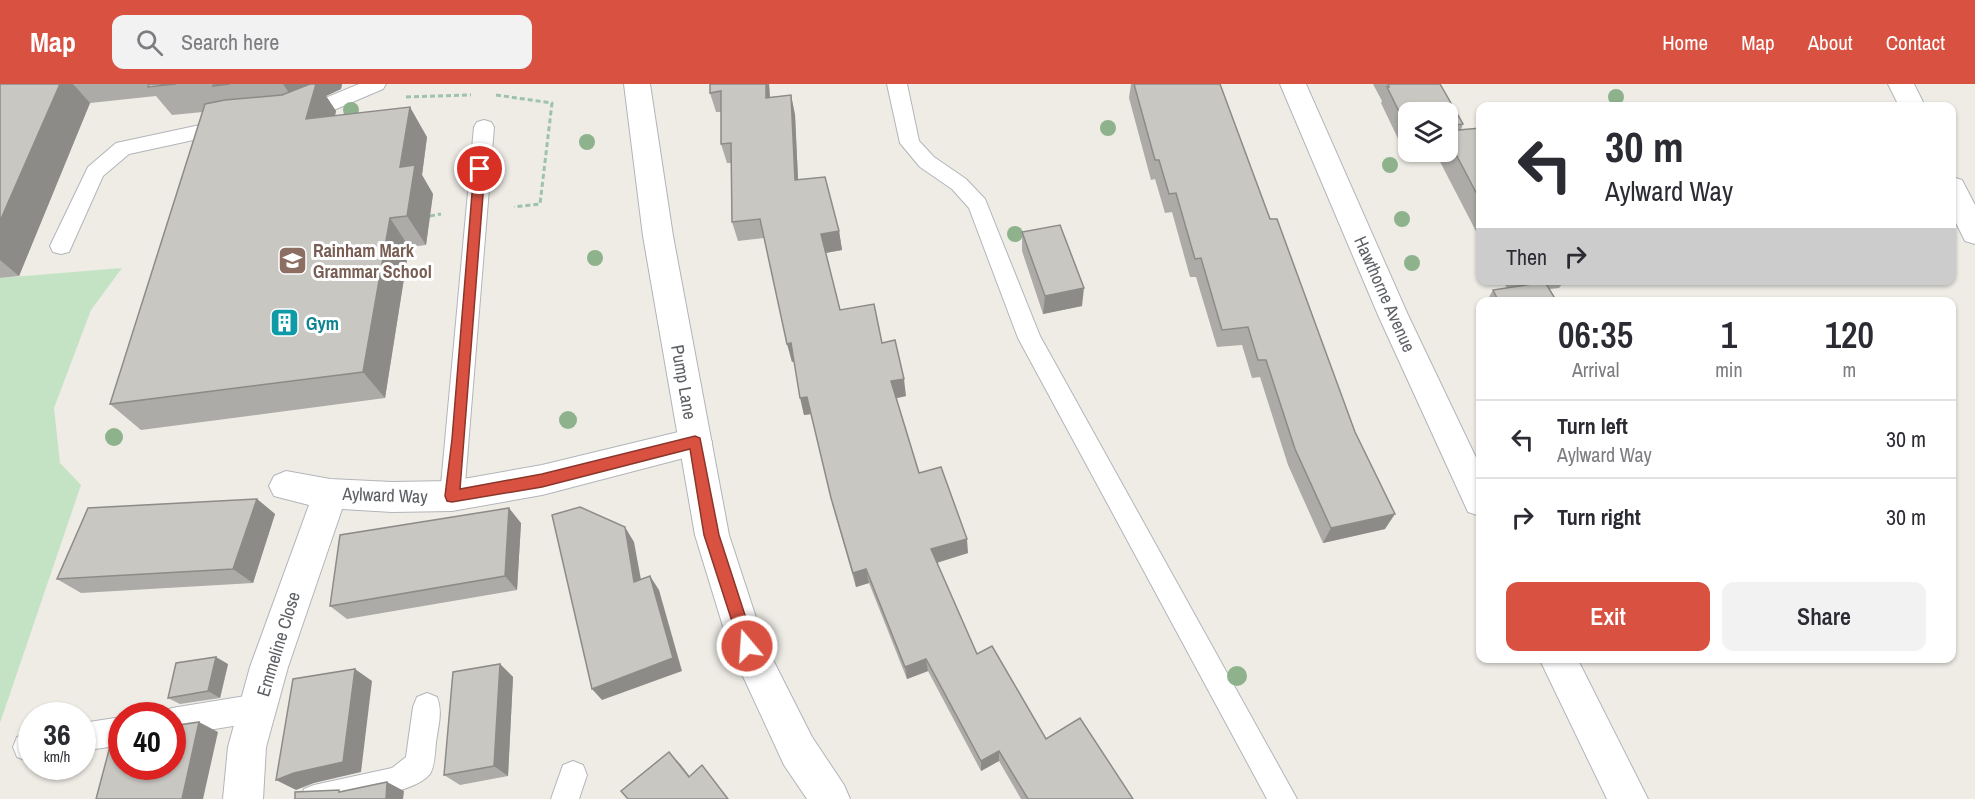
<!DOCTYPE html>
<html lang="en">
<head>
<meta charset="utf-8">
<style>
  :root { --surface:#fff; --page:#f2f2f3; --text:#2b2b33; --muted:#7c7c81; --line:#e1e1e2; --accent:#d85141 }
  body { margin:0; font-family:"Archivo Narrow",sans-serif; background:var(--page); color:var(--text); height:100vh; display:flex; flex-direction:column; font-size:22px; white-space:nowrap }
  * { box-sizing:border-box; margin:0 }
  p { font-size:20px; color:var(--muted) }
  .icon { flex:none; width:33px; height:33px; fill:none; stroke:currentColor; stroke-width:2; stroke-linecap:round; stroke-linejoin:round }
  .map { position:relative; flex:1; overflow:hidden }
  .details { position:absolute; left:1476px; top:213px; width:480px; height:366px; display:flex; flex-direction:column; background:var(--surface); border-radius:12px; box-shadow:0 2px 4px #0004 }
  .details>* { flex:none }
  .hud { position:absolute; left:1476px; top:18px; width:480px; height:183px; border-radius:12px; box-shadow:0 2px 4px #0004; background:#fff; color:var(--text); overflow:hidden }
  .controls { position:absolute; left:1398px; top:18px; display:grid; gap:12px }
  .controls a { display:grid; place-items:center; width:60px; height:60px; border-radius:12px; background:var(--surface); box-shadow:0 2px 4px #0004; font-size:30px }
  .speed { position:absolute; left:18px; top:618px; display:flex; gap:12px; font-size:30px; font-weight:700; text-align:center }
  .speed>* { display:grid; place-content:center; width:78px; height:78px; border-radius:50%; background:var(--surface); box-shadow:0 2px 4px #0004; line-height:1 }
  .speed small { font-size:15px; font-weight:400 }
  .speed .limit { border:9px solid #d22; background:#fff; color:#111 }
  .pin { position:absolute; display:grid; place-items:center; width:51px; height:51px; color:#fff; margin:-26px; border:3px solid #fff; border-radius:50%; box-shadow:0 2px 6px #0007 }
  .me { position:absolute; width:66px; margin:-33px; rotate:342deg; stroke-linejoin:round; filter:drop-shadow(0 0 4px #0008) }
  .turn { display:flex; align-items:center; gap:21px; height:126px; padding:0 30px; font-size:27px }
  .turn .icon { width:78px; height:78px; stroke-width:2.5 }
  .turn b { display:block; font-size:42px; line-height:51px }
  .then { display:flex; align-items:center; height:57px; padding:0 30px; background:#0003; gap:12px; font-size:22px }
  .eta { display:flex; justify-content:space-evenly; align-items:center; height:102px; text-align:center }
  .eta b { font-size:36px; font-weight:600; line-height:42px }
  .action { display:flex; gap:12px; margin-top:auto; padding:12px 30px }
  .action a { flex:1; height:69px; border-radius:12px; background:var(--accent); color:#fff; font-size:24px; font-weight:600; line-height:69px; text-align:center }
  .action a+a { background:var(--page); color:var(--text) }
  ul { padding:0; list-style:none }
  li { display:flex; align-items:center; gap:18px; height:78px; padding:0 30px; border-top:2px solid var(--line) }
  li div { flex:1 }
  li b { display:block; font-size:22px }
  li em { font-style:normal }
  header { display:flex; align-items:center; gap:36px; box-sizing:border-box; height:84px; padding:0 30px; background:var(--accent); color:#fff }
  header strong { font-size:28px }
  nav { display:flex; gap:33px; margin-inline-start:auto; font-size:21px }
  .search { width:420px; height:54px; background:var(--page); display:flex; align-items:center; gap:15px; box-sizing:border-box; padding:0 21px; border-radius:12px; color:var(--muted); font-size:22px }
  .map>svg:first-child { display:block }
  .green { fill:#c4e3c5 }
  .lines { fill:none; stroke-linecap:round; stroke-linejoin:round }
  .lane-casing { stroke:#b2b5b9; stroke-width:2 }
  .street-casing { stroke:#b2b5b9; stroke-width:2 }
  .secondary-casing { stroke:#b1b4b8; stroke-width:2 }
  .path { stroke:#9ec3aa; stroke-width:3; stroke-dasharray:5 3; stroke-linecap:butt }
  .lane { fill:#fff; fill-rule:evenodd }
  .street { fill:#fff; fill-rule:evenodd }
  .secondary { fill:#fff; fill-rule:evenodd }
  .tree { fill:#8db28c }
  .wall { fill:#adaba7 }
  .shaded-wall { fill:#8d8b88 }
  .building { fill:#c9c7c2; stroke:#8d8b88; stroke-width:1.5 }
  .route { fill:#d85141; stroke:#8c352a; stroke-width:1.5 }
  .labels { text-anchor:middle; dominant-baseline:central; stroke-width:6; stroke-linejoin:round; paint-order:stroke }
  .education-label { font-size:18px; font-weight:bold; fill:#785e54; stroke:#fff; text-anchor:start }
  .street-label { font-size:18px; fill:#5d6064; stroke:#fff }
  .culture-label { font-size:18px; font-weight:bold; fill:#0d838f; stroke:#fff; text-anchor:start }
</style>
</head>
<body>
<header>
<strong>Map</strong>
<div class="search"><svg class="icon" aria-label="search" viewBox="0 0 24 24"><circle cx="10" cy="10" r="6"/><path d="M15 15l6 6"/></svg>Search here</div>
<nav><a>Home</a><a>Map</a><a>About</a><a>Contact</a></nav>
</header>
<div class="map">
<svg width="1975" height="715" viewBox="0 0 1975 715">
  <rect width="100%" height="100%" fill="#eeece5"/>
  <!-- green -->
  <path class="green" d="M122 184 91 226 54 324 60 379 81 401 0 639V194Z"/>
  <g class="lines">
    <defs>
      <g id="lane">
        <path d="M359 0H386L383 5 308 37 301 39 294 37 291 32 294 27Z"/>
        <path d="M887 0H907L919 57 934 73 966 95 985 115 1040 252 1297 715H1267L1018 254 969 124 952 105 920 83 900 59Z"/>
        <path d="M228 35 235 37 238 42 235 47 129 70 103 92 69 168 61 170 53 168 50 162 88 83 116 59Z"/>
        <path d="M484 36 491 38 494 43 464 412 461 420 452 423 443 420 440 412 474 43 477 38Z"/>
        <path d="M427 609 437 613C443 628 438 643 436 658 435 668 435 681 430 690 408 715 335 715 300 715L304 705 314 701 392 684 406 673 413 623 417 613Z"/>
        <path d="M258 610 268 614 272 624 268 634 258 638 172 652V632H161L162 628 172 624Z"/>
        <path d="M122 633V661L82 667V639Z"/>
        <path d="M32 648V676L27 677 17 673 13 663 17 653Z"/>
        <path d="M573 677 583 681 587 691 579 715H551L563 681Z"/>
      </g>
      <g id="street">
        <path d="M1280 0H1306L1408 231 1480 382V432L1468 428 1463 417 1378 231Z"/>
        <path d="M1888 0H1914L1925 22H1899Z"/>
        <path d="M1952 93 1962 96 1975 121V160L1965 157 1952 131Z"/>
        <path d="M695 344 707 348 712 358 707 368 542 411 452 427 392 428 342 425 288 583 266 663 263 715H223L228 663 250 583 309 421 274 412 269 402 274 392 286 387 330 395 392 398 452 397 542 381Z"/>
        <path d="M1539 574H1577L1648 715H1607Z"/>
      </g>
      <path id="secondary" d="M624 0H650L673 152 729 451 764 558 812 653 844 701 850 715H807L784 681 729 562 695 451 643 152Z"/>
    </defs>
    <!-- lane casing -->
    <use href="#lane" class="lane-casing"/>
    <!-- street casing -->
    <use href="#street" class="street-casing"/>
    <!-- secondary casing -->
    <use href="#secondary" class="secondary-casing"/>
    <!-- path -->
    <g class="path">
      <path d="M496 11 552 19 540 120 514 123"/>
      <path d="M406 13 471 11"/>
      <path d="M430 132 441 130"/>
    </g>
    <!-- lane -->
    <use href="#lane" class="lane"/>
    <!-- street -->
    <use href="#street" class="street"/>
    <!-- secondary -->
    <use href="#secondary" class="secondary"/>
  </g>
  <!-- trees -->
  <g class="tree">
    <circle cx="1616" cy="13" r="8"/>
    <circle cx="351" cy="26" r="8"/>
    <circle cx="1108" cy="44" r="8"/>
    <circle cx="587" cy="58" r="8"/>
    <circle cx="1390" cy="81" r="8"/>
    <circle cx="1402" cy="135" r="8"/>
    <circle cx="1015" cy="150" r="8"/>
    <circle cx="595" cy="174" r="8"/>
    <circle cx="1412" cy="179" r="8"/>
    <circle cx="568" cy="336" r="9"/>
    <circle cx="114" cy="353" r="9"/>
    <circle cx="1237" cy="592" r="10"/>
  </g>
  <!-- wall -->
  <g class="wall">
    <path d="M0 0H342L341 5 326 12 336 27 335 32 427 53 422 91 433 110 426 161 409 163 385 314 141 346 110 320 203 28 172 31 156 12 90 19 19 192 0 194Z"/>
    <path d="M710 0H769L770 13 791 11 795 31 798 96 839 147 842 166 826 169 840 226 882 259 906 312 896 314 919 389 968 469 937 479 977 570 1046 655 1133 715H1021L999 677 981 687 928 587 907 595 869 499 856 503 835 430 811 330 804 331 794 277 792 278 764 154 738 157 732 138 731 79H727L721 60V28H716L710 9Z"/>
    <path d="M1131 0H1220L1385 445 1323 459 1288 381 1260 293 1252 294 1242 261 1217 263 1196 193H1190L1172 128 1165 129 1155 95 1151 96 1129 14Z"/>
    <path d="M1373 0H1440L1463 40 1461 46 1480 44V155L1435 68H1448V28H1408V62L1402 63 1381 19 1382 17Z"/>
    <path d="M1022 148 1082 222 1043 230 1022 167Z"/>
    <path d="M1502 196H1565L1559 204 1550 205 1557 218H1486L1493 206 1507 204Z"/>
    <path d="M257 415 275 430 253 499 81 509 57 495Z"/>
    <path d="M521 439 517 506 347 535 330 522Z"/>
    <path d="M228 580 220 614 180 620 168 614Z"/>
    <path d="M500 580 513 593 508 692 460 701 444 691Z"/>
  </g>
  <!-- shaded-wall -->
  <g class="shaded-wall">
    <path d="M60 0H73L90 19 19 192 0 176V137Z"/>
    <path d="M283 0H342L341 5 326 12 336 27 327 65Z"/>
    <path d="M766 0H769L771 33 766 14Z"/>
    <path d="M791 11 795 31 799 116 795 96Z"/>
    <path d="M410 23 427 53 422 91 433 110 426 161 407 132 400 83Z"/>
    <path d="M390 134 409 163 385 314 363 288Z"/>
    <path d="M839 147 842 166 825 169 821 150Z"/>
    <path d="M1084 204 1082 222 1043 230 1045 212Z"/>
    <path d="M791 259 795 277 792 278 787 260Z"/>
    <path d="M904 295 906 312 893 315 891 297Z"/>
    <path d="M807 313 811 330 804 331 800 314Z"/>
    <path d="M257 415 275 430 253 499 233 485Z"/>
    <path d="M509 424 521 439 517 506 505 492Z"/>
    <path d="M1395 430 1385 445 1323 459 1331 444Z"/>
    <path d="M625 443 634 458 644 512 634 498Z"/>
    <path d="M967 455 968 469 932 480 931 465Z"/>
    <path d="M866 485 869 499 856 503 853 489Z"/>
    <path d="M650 492 659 506 682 587 602 616 592 605Z"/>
    <path d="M216 573 228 580 220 614 208 607Z"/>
    <path d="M926 575 928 587 907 595 905 583Z"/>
    <path d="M500 580 513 593 508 692 494 682Z"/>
    <path d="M355 585 372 597 361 688 314 699 296 706 276 696Z"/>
    <path d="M199 638 218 648 203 715H182Z"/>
    <path d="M999 667V677L981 687V677Z"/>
    <path d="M669 668 681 681 700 706 689 693Z"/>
    <path d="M387 698 404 707 403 715H386Z"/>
  </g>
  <!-- building -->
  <g class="building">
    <path d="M0 0H60L0 137Z"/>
    <path d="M149 0H176L148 3Z"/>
    <path d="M214 0H230L213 2Z"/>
    <path d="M310 0H316L306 35 410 23 400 83 415 81 407 132 390 134 363 288 110 320 205 20 225 16 282 11Z"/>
    <path d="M710 0H766V14L791 11 795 96 825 93 839 147 821 150 840 226 874 220 882 259 895 256 904 295 891 297 919 389 941 383 967 455 931 465 977 570 992 562 1046 655 1080 634 1133 715H1028L999 667 981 677 926 575 905 583 866 485 853 489 831 414 807 313 800 314 791 259 787 260 760 135 732 138 731 59 721 60V7L710 9Z"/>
    <path d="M1134 0H1220L1270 135H1277L1355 348 1395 430 1331 444 1295 365 1266 276H1258L1248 243 1222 246 1201 174 1195 175 1176 109 1169 110 1159 76H1155Z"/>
    <path d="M1388 0H1440L1463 40 1448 42V28H1408V46L1387 3H1389Z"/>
    <path d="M1480 44V116L1448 55V47Z"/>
    <path d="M1060 141 1084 204 1045 212 1022 148Z"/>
    <path d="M1545 198 1557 218H1499L1493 206Z"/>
    <path d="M257 415 233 485 57 495 88 424Z"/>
    <path d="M580 423 625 443 634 498 650 492 673 574 592 605 552 431Z"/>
    <path d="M509 424 505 492 330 522 340 451Z"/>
    <path d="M216 573 208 607 168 614 176 579Z"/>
    <path d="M500 580 494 682 444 691 453 588Z"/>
    <path d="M355 585 343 678 294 689 276 696 293 595Z"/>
    <path d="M199 638 182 715H96L113 651 122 650V682H172V642Z"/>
    <path d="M669 668 689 693 702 681 728 715H628L621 707Z"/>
    <path d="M387 698 386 715H295V708L339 706V708Z"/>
  </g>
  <!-- route -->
  <path class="route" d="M480 81 485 85 460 405 542 390 695 352 700 354 719 451 755 562 753 568 747 570 742 568 740 562 704 451 690 365 542 403 452 418 447 417 445 412 452 355 474 85Z"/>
  <!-- icons -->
  <defs>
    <symbol id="school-square" viewBox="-11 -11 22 22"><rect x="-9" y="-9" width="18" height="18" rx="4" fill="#8d6e63" stroke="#fff"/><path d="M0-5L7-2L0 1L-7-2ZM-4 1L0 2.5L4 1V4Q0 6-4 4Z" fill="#fff"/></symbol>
    <symbol id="building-square" viewBox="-11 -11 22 22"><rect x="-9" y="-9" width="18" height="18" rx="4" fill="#0f9aa8" stroke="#fff"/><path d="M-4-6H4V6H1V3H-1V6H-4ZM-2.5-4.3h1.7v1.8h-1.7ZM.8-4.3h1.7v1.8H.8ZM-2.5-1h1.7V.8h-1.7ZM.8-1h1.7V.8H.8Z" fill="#fff"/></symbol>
  </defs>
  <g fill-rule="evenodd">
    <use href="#school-square" x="276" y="160" width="33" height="33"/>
    <use href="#building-square" x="268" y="222" width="33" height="33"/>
  </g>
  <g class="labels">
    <!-- education labels -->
    <g class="education-label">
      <text x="313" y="166">Rainham Mark<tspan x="313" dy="21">Grammar School</tspan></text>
    </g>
    <!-- street labels -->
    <g class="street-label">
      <text transform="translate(1385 210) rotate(66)">Hawthorne Avenue</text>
      <text transform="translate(684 298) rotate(80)">Pump Lane</text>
      <text transform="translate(385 411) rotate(2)">Aylward Way</text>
      <text transform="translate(278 560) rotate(-73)">Emmeline Close</text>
    </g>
    <!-- culture labels -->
    <g class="culture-label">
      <text x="306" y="239">Gym</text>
    </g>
  </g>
</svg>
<div class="controls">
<a><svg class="icon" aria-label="layers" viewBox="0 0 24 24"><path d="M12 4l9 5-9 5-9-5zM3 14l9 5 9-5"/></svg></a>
</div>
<div class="speed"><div>36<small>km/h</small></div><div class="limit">40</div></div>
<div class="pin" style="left:480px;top:85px;background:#d93025"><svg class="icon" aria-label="arrive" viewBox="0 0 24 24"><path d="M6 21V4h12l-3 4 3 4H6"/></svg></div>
<svg class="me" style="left:747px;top:562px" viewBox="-20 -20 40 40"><circle r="17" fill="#d85141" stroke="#fff" stroke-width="3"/><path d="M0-11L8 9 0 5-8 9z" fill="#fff"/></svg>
<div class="hud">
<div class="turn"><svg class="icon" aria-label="left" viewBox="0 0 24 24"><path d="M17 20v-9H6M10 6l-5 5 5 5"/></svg><div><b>30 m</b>Aylward Way</div></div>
<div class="then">Then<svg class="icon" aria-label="right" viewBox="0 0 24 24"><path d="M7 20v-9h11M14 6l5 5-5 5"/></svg></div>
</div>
<section class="details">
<div class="eta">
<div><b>06:35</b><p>Arrival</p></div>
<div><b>1</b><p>min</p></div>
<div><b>120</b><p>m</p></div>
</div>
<ul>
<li><svg class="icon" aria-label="left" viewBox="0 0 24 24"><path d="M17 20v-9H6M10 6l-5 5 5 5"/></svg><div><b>Turn left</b><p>Aylward Way</p></div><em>30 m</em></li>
<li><svg class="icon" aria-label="right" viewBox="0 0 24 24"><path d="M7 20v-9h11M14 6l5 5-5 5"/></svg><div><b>Turn right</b></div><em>30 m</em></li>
</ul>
<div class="action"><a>Exit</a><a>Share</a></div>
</section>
</div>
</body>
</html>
